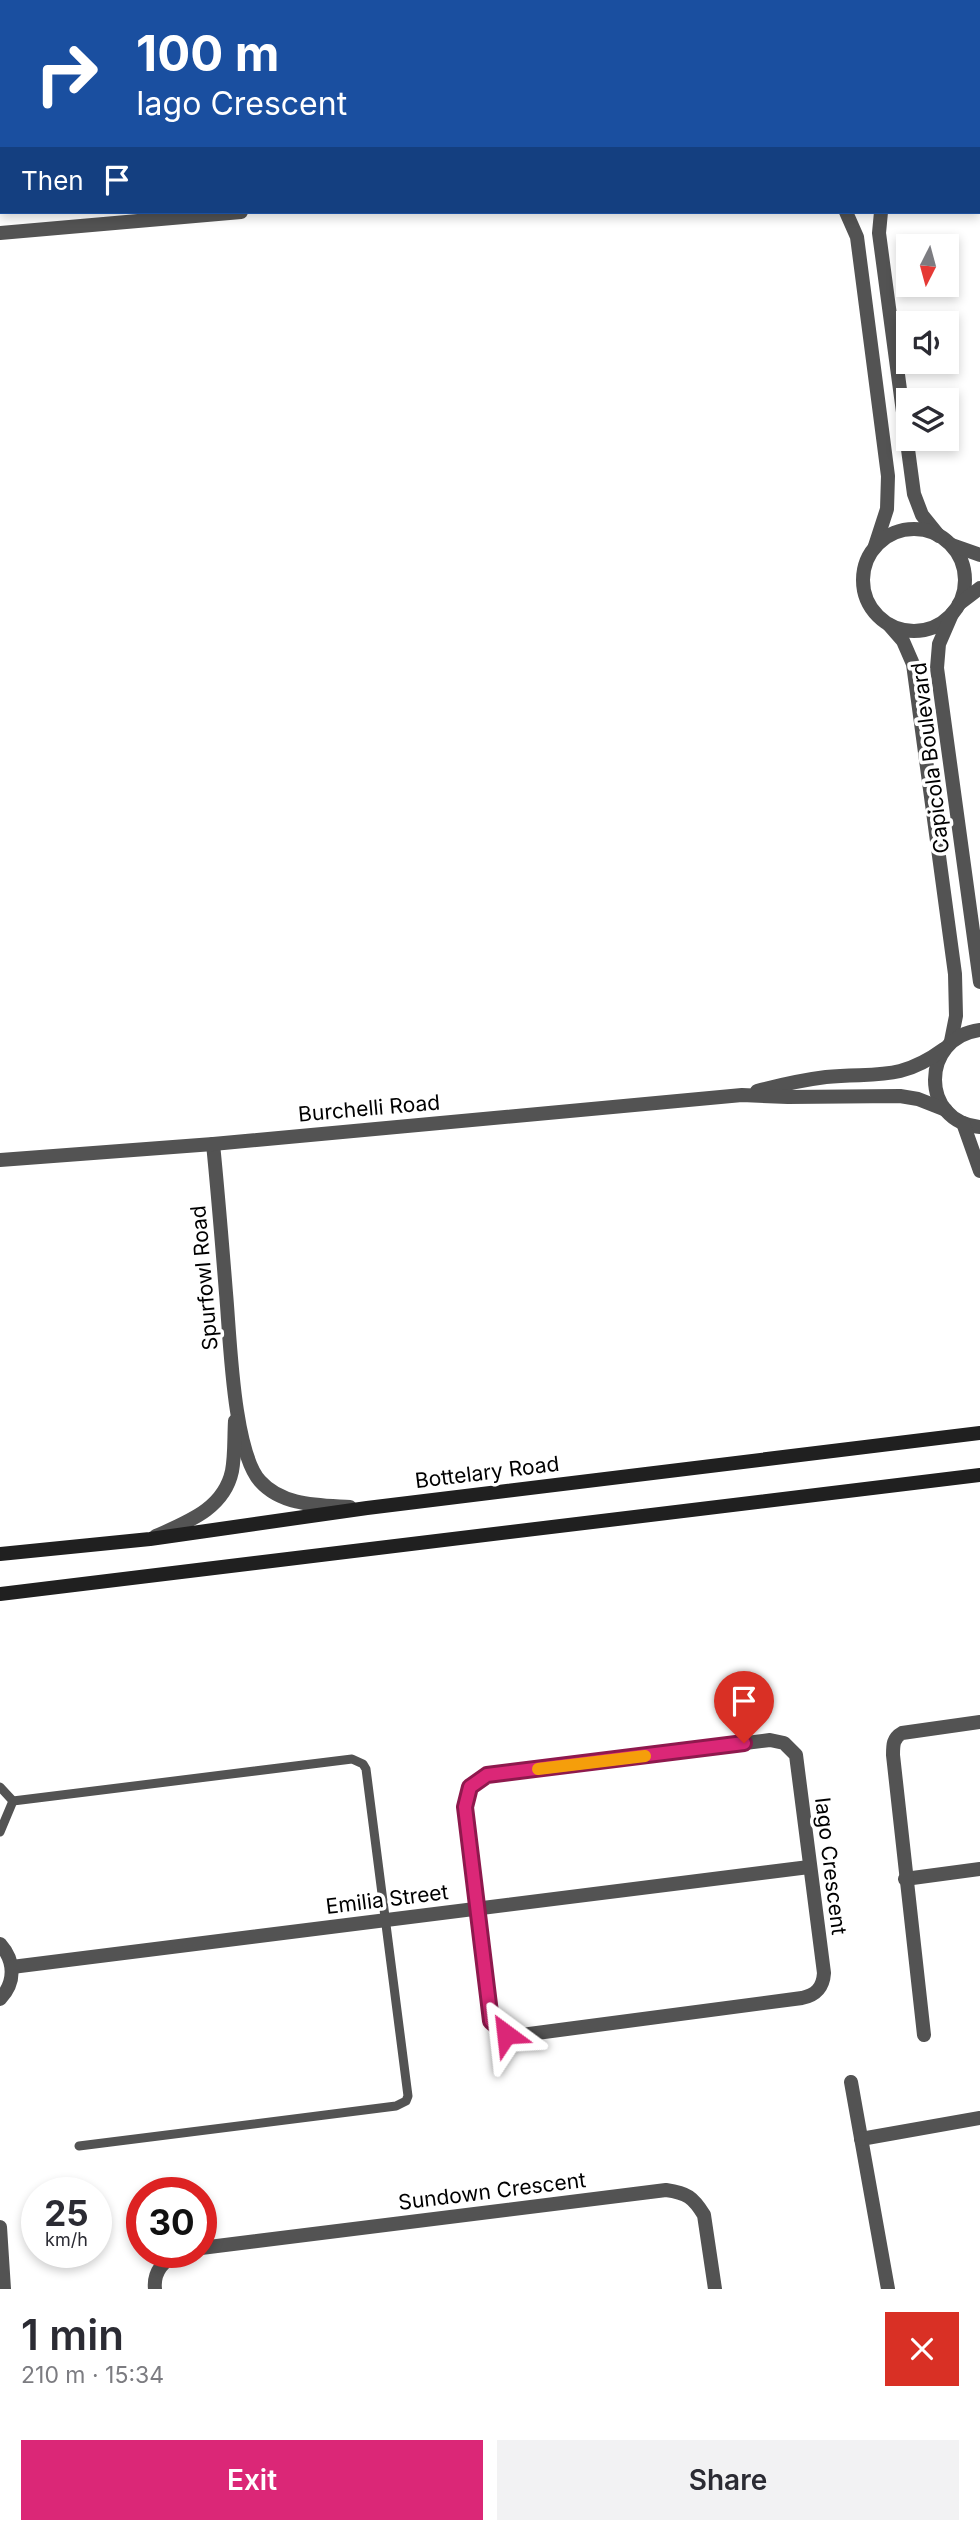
<!DOCTYPE html>
<html lang="en">
<head>
<meta charset="utf-8">
<style>
  :root { --surface:#fff; --page:#f2f2f3; --text:#2b2b33; --muted:#7c7c81; --accent:#db2777 }
  body { margin:0; font-family:Inter,sans-serif; background:var(--page); color:var(--text); height:100vh; display:flex; flex-direction:column; font-size:26px; white-space:nowrap }
  * { box-sizing:border-box; margin:0 }
  p { font-size:23px; color:var(--muted) }
  .icon { flex:none; width:38px; height:38px; fill:none; stroke:currentColor; stroke-width:2; stroke-linecap:round; stroke-linejoin:round }
  .map { position:relative; height:2289px; overflow:hidden }
  .drawer { display:flex; flex-direction:column; background:var(--surface); flex:1 }
  .drawer>* { flex:none }
  .hud { position:absolute; left:0px; top:0px; width:980px; height:214px; box-shadow:0 4px 10px #0003; background:#1a4fa0; color:#fff; overflow:hidden }
  .needle { width:46px; rotate:186deg }
  .fabs { position:absolute; left:896px; top:234px; display:grid; gap:14px }
  .fabs a { display:grid; place-items:center; width:63px; height:63px; border-radius:0px; background:var(--surface); box-shadow:0 4px 10px #0003; font-size:35px }
  .speed { position:absolute; left:21px; top:2177px; display:flex; gap:14px; font-size:35px; font-weight:700; text-align:center }
  .speed>* { display:grid; place-content:center; width:91px; height:91px; border-radius:50%; background:var(--surface); box-shadow:0 4px 10px #0003; line-height:1 }
  .speed small { font-size:18px; font-weight:400 }
  .speed .limit { border:10px solid #d22; background:#fff; color:#111 }
  .pin { position:absolute; display:grid; place-items:center; width:60px; height:60px; color:#fff; margin:-72px -30px; border-radius:50% 50% 50% 0; rotate:-45deg; box-shadow:0 0 7px #0007 }
  .pin .icon { rotate:45deg }
  .me { position:absolute; width:77px; margin:-38px; rotate:330deg; stroke-linejoin:round; filter:drop-shadow(0 0 5px #0008) }
  .turn { display:flex; align-items:center; gap:24px; height:147px; padding:0 21px; font-size:32px }
  .turn .icon { width:91px; height:91px; stroke-width:2.5 }
  .turn b { display:block; font-size:49px; line-height:60px }
  .then { display:flex; align-items:center; height:66px; padding:0 21px; background:#0003; gap:14px; font-size:26px }
  .round { display:grid; place-items:center; flex:none; width:74px; height:74px; border-radius:0px; background:var(--page) }
  .summary { display:flex; align-items:center; justify-content:space-between; height:119px; padding:0 21px }
  h1 { font-size:42px; font-weight:600; line-height:52px }
  .action { display:flex; gap:14px; margin-top:auto; padding:14px 21px }
  .action a { flex:1; height:80px; border-radius:0px; background:var(--accent); color:#fff; font-size:28px; font-weight:600; line-height:80px; text-align:center }
  .action a+a { background:var(--page); color:var(--text) }
  .map>svg:first-child { display:block }
  .lines { fill:none; stroke-linecap:round; stroke-linejoin:round }
  .lane { stroke:#535353; stroke-width:9 }
  .street { stroke:#535353; stroke-width:14 }
  .secondary { stroke:#202020; stroke-width:14 }
  .route-casing { stroke:#8e194d; stroke-width:18 }
  .route { stroke:#db2777; stroke-width:12 }
  .slow { stroke:#f59e0b; stroke-width:12 }
  .labels { text-anchor:middle; dominant-baseline:central; stroke-width:7; stroke-linejoin:round; paint-order:stroke }
  .street-label { font-size:21px; fill:#000; stroke:#fff }
</style>
</head>
<body>
<div class="map">
<svg width="980" height="2289" viewBox="0 0 980 2289">
  <rect width="100%" height="100%" fill="#fff"/>
  <g class="lines">
    <!-- lane -->
    <g class="lane">
      <path d="M0 1787 13 1801"/>
      <path d="M0 1832 13 1801 352 1759 363 1764 366 1769 408 2096 406 2101 396 2106 79 2146"/>
    </g>
    <!-- street -->
    <g class="street">
      <path d="M0 207H2"/>
      <path d="M846 212 857 237 888 476 887 509 875 546"/>
      <path d="M881 212 879 233 914 494 922 515 939 536"/>
      <path d="M0 233 241 212"/>
      <circle cx="914" cy="580" r="51"/>
      <path d="M952 545 980 555"/>
      <path d="M959 604 980 588"/>
      <path d="M952 614 939 644 937 668 980 982"/>
      <path d="M889 625 903 641 913 664 955 974 956 1016 951 1041"/>
      <path d="M980 1030C920 1038 920 1122 980 1127"/>
      <path d="M757 1091C780 1085 802 1080 826 1077 876 1072 899 1082 944 1049"/>
      <path d="M963 1123 980 1171"/>
      <path d="M213 1144C218 1193 222 1243 226 1293 230 1336 233 1451 260 1481 282 1506 319 1505 350 1507"/>
      <path d="M0 1160 213 1144 742 1095 788 1097 900 1096 918 1099 946 1110"/>
      <path d="M156 1536C187 1522 224 1509 232 1471 235 1455 234 1437 235 1421"/>
      <path d="M770 1740 784 1743 796 1755 824 1973C823 1988 816 1995 802 1998L514 2036 498 2029 491 2021 465 1807 470 1787 487 1775Z"/>
      <path d="M905 1879 980 1869"/>
      <path d="M0 1944C15 1961 16 1982 0 1999"/>
      <path d="M12 1967 809 1867"/>
      <path d="M924 2035 893 1755C893 1745 893 1738 902 1733L980 1722"/>
      <path d="M851 2082 888 2289"/>
      <path d="M861 2139 980 2118"/>
      <path d="M0 2227 4 2289"/>
      <path d="M201 2248 666 2190C687 2193 693 2197 704 2215L715 2289"/>
      <path d="M155 2289C153 2271 164 2261 178 2252"/>
    </g>
    <!-- secondary -->
    <g class="secondary">
      <path d="M0 1554 150 1539 367 1508 980 1433"/>
      <path d="M0 1594 980 1475"/>
    </g>
  </g>
  <g class="lines">
    <defs>
      <path id="route" d="M506 2034 491 2021 465 1807 470 1787 487 1775 744 1743"/>
    </defs>
    <!-- route casing -->
    <use href="#route" class="route-casing"/>
    <!-- route -->
    <use href="#route" class="route"/>
    <!-- slow -->
    <path class="slow" d="M538 1769 645 1756"/>
  </g>
  <g class="labels">
    <!-- street labels -->
    <g class="street-label">
      <text transform="translate(930 758) rotate(-97)">Capicola Boulevard</text>
      <text transform="translate(369 1108) rotate(-5)">Burchelli Road</text>
      <text transform="translate(204 1278) rotate(-95)">Spurfowl Road</text>
      <text transform="translate(487 1472) rotate(-7)">Bottelary Road</text>
      <text transform="translate(831 1866) rotate(83)">Iago Crescent</text>
      <text transform="translate(387 1899) rotate(-7)">Emilia Street</text>
      <text transform="translate(492 2191) rotate(-7)">Sundown Crescent</text>
    </g>
  </g>
</svg>
<div class="fabs">
<a><svg class="needle" viewBox="-14 -14 28 28"><path d="M0-13l5 13h-10z" fill="#e53935"/><path d="M0 13l5-13h-10z" fill="#7c7c81"/></svg></a>
<a><svg class="icon" aria-label="sound" viewBox="0 0 24 24"><path d="M4 9h4l5-4v14l-5-4H4zM17 9q2 3 0 6"/></svg></a>
<a><svg class="icon" aria-label="layers" viewBox="0 0 24 24"><path d="M12 4l9 5-9 5-9-5zM3 14l9 5 9-5"/></svg></a>
</div>
<div class="speed"><div>25<small>km/h</small></div><div class="limit">30</div></div>
<div class="pin" style="left:744px;top:1743px;background:#d93025"><svg class="icon" aria-label="arrive" viewBox="0 0 24 24"><path d="M6 21V4h12l-3 4 3 4H6"/></svg></div>
<svg class="me" style="left:506px;top:2034px" viewBox="-20 -20 40 40"><path d="M0-17L14 15 0 8-14 15z" fill="#db2777" stroke="#fff" stroke-width="4"/></svg>
<div class="hud">
<div class="turn"><svg class="icon" aria-label="right" viewBox="0 0 24 24"><path d="M7 20v-9h11M14 6l5 5-5 5"/></svg><div><b>100 m</b>Iago Crescent</div></div>
<div class="then">Then<svg class="icon" aria-label="arrive" viewBox="0 0 24 24"><path d="M6 21V4h12l-3 4 3 4H6"/></svg></div>
</div>
</div>
<section class="drawer">
<div class="summary"><div><h1>1 min</h1><p>210 m · 15:34</p></div><a class="round" style="background:#d93025;color:#fff"><svg class="icon" aria-label="close" viewBox="0 0 24 24"><path d="M6 6l12 12M18 6L6 18"/></svg></a></div>
<div class="action"><a>Exit</a><a>Share</a></div>
</section>
</body>
</html>
